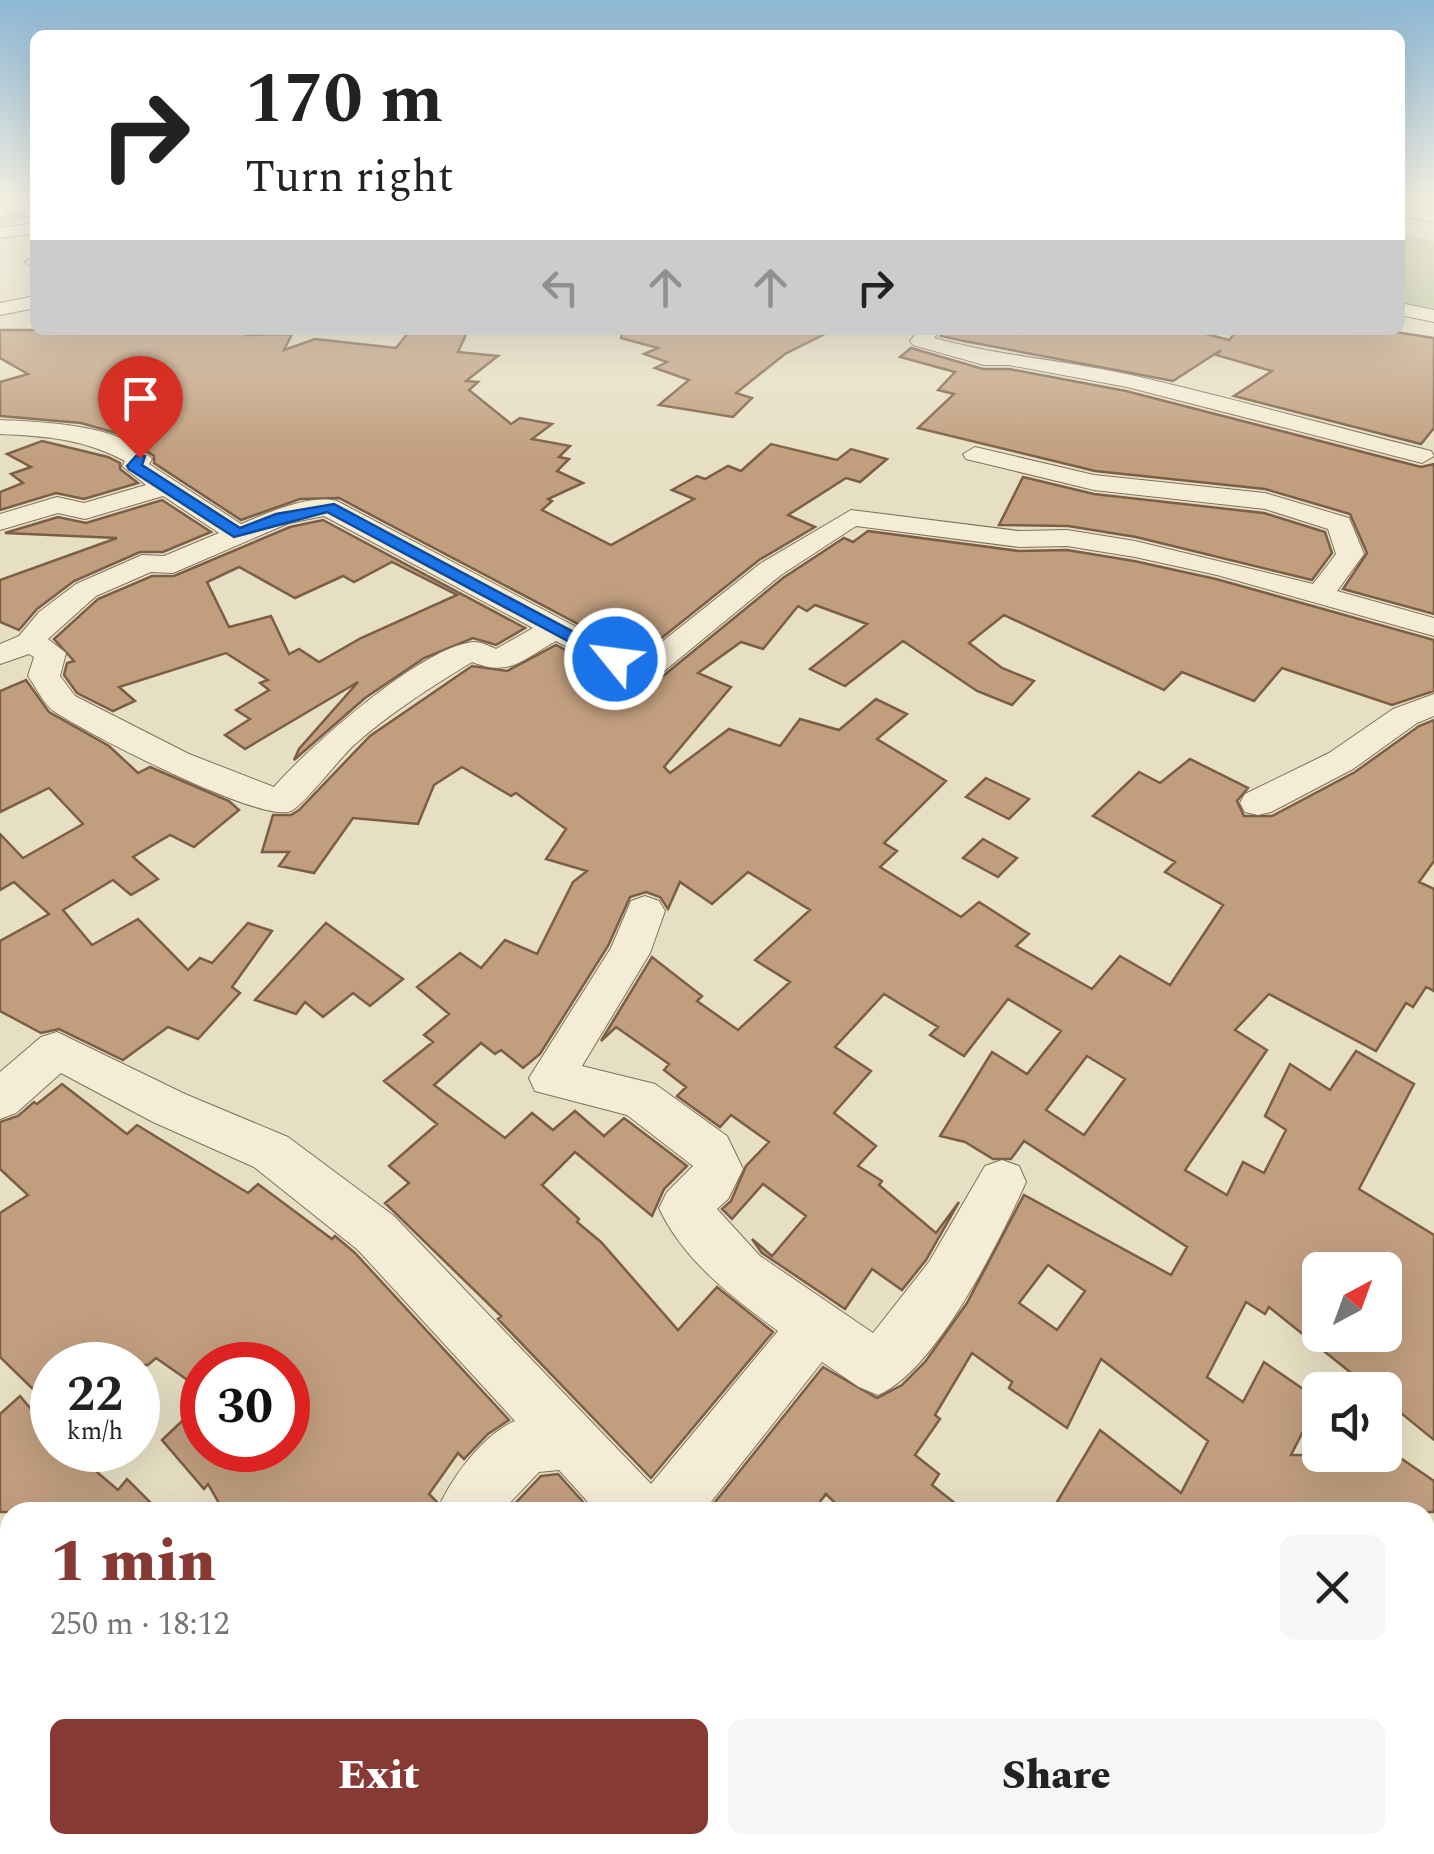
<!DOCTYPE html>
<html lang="en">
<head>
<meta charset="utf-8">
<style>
  :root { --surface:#fff; --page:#f6f6f6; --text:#222; --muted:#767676; --accent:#873934 }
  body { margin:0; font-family:Spectral,serif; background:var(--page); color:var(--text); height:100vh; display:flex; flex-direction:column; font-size:38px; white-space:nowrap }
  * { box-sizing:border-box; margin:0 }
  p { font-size:32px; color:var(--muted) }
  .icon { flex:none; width:55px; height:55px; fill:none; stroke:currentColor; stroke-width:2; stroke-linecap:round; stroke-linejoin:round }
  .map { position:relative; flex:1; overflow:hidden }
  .details { position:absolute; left:0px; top:1502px; width:1435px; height:352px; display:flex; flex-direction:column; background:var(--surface); border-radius:30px 30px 0 0; box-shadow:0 10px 40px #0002 }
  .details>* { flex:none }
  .top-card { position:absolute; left:30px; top:30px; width:1375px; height:305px; border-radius:15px; box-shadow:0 10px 40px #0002; background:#fff; color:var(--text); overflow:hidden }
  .needle { width:65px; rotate:41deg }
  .controls { position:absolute; left:1302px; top:1252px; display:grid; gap:20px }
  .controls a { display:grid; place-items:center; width:100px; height:100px; border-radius:15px; background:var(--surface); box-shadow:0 10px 40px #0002; font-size:50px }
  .speed { position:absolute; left:30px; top:1342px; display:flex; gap:20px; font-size:50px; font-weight:700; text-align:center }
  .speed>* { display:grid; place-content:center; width:130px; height:130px; border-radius:50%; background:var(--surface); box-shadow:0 10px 40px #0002; line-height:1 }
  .speed small { font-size:25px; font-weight:400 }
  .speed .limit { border:15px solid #d22; background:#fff; color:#111 }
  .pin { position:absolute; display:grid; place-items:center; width:85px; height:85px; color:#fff; margin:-102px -42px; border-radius:50% 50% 50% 0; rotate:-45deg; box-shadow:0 0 10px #0007 }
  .pin .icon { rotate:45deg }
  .me { position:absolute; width:110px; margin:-55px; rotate:299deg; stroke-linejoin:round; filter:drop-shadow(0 0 8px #0008) }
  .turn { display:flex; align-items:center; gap:35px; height:210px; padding:0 50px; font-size:45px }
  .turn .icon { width:130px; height:130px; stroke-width:2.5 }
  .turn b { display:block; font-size:70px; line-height:85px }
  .lanes { display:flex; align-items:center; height:95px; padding:0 50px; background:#0003; justify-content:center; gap:50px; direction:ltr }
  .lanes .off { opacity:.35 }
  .round { display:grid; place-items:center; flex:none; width:105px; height:105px; border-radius:15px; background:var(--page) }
  .head { display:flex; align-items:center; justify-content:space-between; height:170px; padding:0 50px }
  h1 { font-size:60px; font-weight:800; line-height:75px; color:var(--accent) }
  .primary-button { display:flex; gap:20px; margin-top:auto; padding:20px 50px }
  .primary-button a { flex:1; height:115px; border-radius:15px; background:var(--accent); color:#fff; font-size:40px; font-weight:800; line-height:115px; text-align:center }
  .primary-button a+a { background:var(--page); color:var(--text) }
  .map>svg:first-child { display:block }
  .green { fill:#bcc499 }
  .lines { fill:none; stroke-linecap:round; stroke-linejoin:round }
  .canal { fill:#a5bbb6; fill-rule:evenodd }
  .building { fill:#c19e7e; stroke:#7b5e45; stroke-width:2.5; fill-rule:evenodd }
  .minor-casing { stroke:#80715c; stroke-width:2 }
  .minor { fill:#f4ecd5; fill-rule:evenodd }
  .route { fill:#1a73e8; stroke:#114b97; stroke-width:2.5 }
</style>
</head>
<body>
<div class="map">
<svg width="1434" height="1854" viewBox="0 0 1434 1854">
  <rect width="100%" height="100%" fill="#e7dfc3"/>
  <!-- green -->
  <path class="green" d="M1400 234 1434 241V314L1400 306Z"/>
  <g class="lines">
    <!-- canal -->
    <path class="canal" d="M35 207V215L0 225V217Z"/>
  </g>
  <!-- building -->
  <g class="building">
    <path d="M0 330H252L247 335 292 334 284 350 315 339 396 348 408 333 468 330 458 352 498 356 466 381 478 382 469 390 511 424 520 418 552 424 532 439 570 446 559 457 569 459 557 471 583 483 548 499 552 501 542 510 611 545 694 499 672 490 697 476 705 479 728 466 741 471 771 444 837 460 851 449 887 459 860 482 846 478 788 515 815 527 759 560 639 656 339 498 300 499 241 520 154 463V456L123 435 81 423 0 416V382L28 374 0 358Z"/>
    <path d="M622 330H833L785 354 736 393 752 398 733 417 659 405 689 380 655 368 667 362 644 354 658 348 621 338Z"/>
    <path d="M945 330H1191L1229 340 1238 330H1382L1434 338V428L1421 444 1234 396 1272 371 1216 355 1221 350 1173 381 959 340 941 336Z"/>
    <path d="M911 348 983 369H1009L1126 391 1421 467 1434 464V614L1343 589 1367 553 1350 514 1265 489 1095 471 918 428 954 394 938 390 955 372 900 357Z"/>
    <path d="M42 441 108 457 120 463V469L138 483 84 499 56 493 0 510V492L23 483 11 474 31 467 7 454Z"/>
    <path d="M1023 477 1094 494 1264 513 1325 532 1332 553 1312 580 1136 537 1068 526 999 525Z"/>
    <path d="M162 500 211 532 163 552H140L74 581 37 609 19 630 0 622V580L117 538 5 533 58 517 86 523Z"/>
    <path d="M323 520 525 628 496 645 473 638 424 658 365 698 294 760 299 749 358 682 245 749 225 735 250 719 236 710 269 690 260 683 268 680 226 653 119 687 135 701 113 711 77 693 64 675 67 663 74 661 54 639 98 599 152 576H174L290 527ZM392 562 457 595 361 638 319 662 299 649 289 654 271 616 229 627 207 582 239 567 295 598 343 576 354 582Z"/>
    <path d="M868 531 1019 551 1067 550 1134 561 1216 579 1434 640V691L1392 705 1282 668 1254 701 1182 672 1164 690 1004 615 969 643 1002 668 1034 681 1012 705 977 691 903 641 845 686 810 669 867 624 815 605 807 611 798 606 763 649 741 642 698 673 731 687 664 767 670 773 729 729 780 746 800 719 839 730 876 699 907 714 877 739 946 781 884 843 897 851 880 867 961 917 979 902 1029 934 1016 946 1092 989 1120 956 1170 985 1223 905 1165 872 1175 862 1093 816 1139 772 1160 783 1190 759 1248 788 1237 801 1244 816H1272L1355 772 1419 726 1434 720V861L1419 882 1434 889V991L1426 987 1413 1007 1406 1003 1376 1051 1269 994 1235 1030 1267 1050 1185 1170 1227 1195 1243 1162 1264 1173 1286 1130 1265 1116 1290 1064 1330 1090 1356 1051 1414 1084 1359 1189 1434 1235V1440L1385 1400V1390H1377L1350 1372 1269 1307 1265 1314 1246 1302 1207 1377 1243 1402 1264 1362 1319 1400 1291 1455H1396L1434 1481V1512H1051L1100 1430 1181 1493 1208 1441 1101 1359 1067 1428 1009 1388 1012 1382 972 1353 935 1415 940 1419 915 1455 939 1474 932 1485 966 1512H844L826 1494 812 1512H707L823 1367 877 1398 902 1385 925 1362 967 1303 1024 1195 1171 1275 1187 1247 1024 1141 1011 1159H993L965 1142 940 1136 992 1052 1027 1074 1061 1031 1008 999 964 1056 930 1035 938 1027 884 994 835 1047 871 1071 834 1113 876 1146 858 1166 882 1181 879 1185 936 1233 959 1202 926 1260 902 1290 872 1269 845 1309 762 1253 752 1239 772 1256 806 1216 763 1184 732 1219 722 1209 731 1201 746 1166 769 1142 731 1115 720 1127 677 1096 686 1087 664 1070 669 1064 616 1027 601 1041 652 957 702 996 697 1001 738 1030 790 982 755 960 810 910 748 872 712 904 680 882 668 909 660 897 646 892 630 897 608 946 540 1054 523 1068 501 1050 495 1054 481 1043 434 1085 505 1138 532 1113 553 1130 575 1111 604 1136 624 1118 687 1166 664 1189 652 1216 575 1152 542 1185 579 1219 577 1222 601 1242 678 1330 717 1287 773 1332 651 1478 498 1319 501 1316 385 1203 409 1183 389 1166 437 1124 384 1081 433 1042 424 1035 449 1014 417 987 460 953 481 968 505 940 537 954 573 882 587 871 546 859 566 829 516 793 511 796 462 767 434 785 418 824 353 818 314 873 279 866 289 852H262L273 815H291L299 810 370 736 472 666 507 671 556 645 628 684 652 685 783 578 844 538 853 542ZM1087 1056 1125 1079 1084 1135 1046 1110ZM1048 1265 1085 1291 1057 1330 1019 1303ZM1320 1270H1385V1335H1320Z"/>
    <path d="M26 680 49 712 109 746 138 773 150 767 229 801 239 810 194 847 170 835 133 857 158 879 131 895 113 880 63 910 92 945 138 919 188 970 200 958 212 963 248 923 272 931 232 987 240 993 198 1039 168 1027 123 1060 59 1029 41 1033 0 1011V941L49 914 14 882 0 890V834L23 858 83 824 49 788 0 812V691Z"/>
    <path d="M986 778 1029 799 1009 819 966 797Z"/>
    <path d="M983 839 1017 858 998 877 963 858Z"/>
    <path d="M326 923 403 979 370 1006 353 993 323 1017 305 1002 296 1014 255 1000Z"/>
    <path d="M62 1084 127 1134 137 1125 248 1193 258 1184 332 1239 335 1236 355 1253 509 1420 488 1434 464 1459 458 1453 429 1494 437 1502 433 1512H224L208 1484 204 1489 162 1440 202 1402V1450H288V1365H249L238 1353 226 1365H202V1390L156 1358 148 1365H52V1384L40 1396 0 1357V1213L28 1195 0 1169V1122L18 1116 34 1102 37 1104Z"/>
    <path d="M20 1396 52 1434V1450H71L118 1490 127 1479 160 1512H0V1414Z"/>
    <path d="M558 1474 592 1512 508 1511 541 1476Z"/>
  </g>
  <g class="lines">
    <defs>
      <g id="minor">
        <path d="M1400 206 1434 212V222L1400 216Z"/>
        <path d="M35 223V233L0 238V228Z"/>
        <path d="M35 257V268L25 262Z"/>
        <path d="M35 296V308L0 315V303Z"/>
        <path d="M1400 303 1434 310V322L1400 315Z"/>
        <path d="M919 330H941L934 338C998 356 1065 360 1131 375 1231 398 1331 426 1431 451L1434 456 1422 463 1127 387 1009 365H984L913 345 910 341Z"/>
        <path d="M0 420C43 422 122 424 152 459L149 464 241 524C268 513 308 494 337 501L639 660 761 563 851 510 1019 531 1067 530 1135 541 1313 584 1336 554 1328 529 1265 509 1094 490 966 459 963 454 975 447 1094 475 1265 493 1349 518 1364 554 1337 591 1434 618V636L1217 575 1135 557 1067 546 1019 547 856 526 781 575 652 681H630L556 641C522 660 510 677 472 662 431 687 390 713 354 745 339 759 305 804 291 811 262 824 86 733 55 712 44 705 36 687 28 676L34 657 29 654 0 664V644L19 636 39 612 76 584 142 555 164 556 219 533 163 496 85 519 58 513 0 530V514L57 497 84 503 146 485 122 466 125 461C84 439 46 436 0 434ZM324 516 533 628 496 649C489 646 482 642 474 642 422 646 309 747 274 787L189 754 75 696 60 676 66 653 48 639 96 596 151 572 173 573 289 523Z"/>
        <path d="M1434 694V716L1417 723 1353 769 1271 812 1258 815 1245 812 1240 803 1245 794 1329 753 1393 709Z"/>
        <path d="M645 896 659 901 665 911 650 953 582 1066 655 1084 727 1136 743 1169 728 1199 717 1209 760 1256 873 1333 929 1262 985 1166 1002 1160 1019 1166 1026 1182C1000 1240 936 1371 878 1395L859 1387 822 1362 703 1512H597L559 1470 539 1472 501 1512H437C448 1482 483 1434 515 1421L358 1250 254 1167 153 1122 61 1073 16 1113 0 1119V1072L41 1037 57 1032 185 1094 288 1137 394 1216 651 1484 778 1331C733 1298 683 1260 659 1208L667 1192 693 1166 627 1115 535 1091 529 1078 611 948 631 901Z"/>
        <path d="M0 1709 10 1713V1787L0 1782Z"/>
        <path d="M48 1845H123L126 1854H52Z"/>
        <path d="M184 1845H258L254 1854H181Z"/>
        <path d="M891 1845H967L970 1854H895Z"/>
      </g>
    </defs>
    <!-- minor casing -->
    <use href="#minor" class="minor-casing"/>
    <!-- minor -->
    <use href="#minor" class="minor"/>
  </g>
  <!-- sky -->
  <linearGradient id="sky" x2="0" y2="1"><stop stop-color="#8db7d4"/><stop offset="0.43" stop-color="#f4f1e4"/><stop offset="1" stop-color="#f4f1e4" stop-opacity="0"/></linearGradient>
  <rect width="1434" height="460" fill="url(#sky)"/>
  <!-- route -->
  <path class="route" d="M136 456H145L142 465 240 528 276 514 334 504 624 659 621 663H609L327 512 234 537 129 469 127 466Z"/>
</svg>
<div class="controls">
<a><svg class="needle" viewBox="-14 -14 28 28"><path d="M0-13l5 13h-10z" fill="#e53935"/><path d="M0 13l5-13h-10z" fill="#767676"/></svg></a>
<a><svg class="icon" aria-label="sound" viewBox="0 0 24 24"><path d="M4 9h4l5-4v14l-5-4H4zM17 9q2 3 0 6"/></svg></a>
</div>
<div class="speed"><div>22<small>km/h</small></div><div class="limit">30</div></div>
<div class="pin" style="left:140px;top:458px;background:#d93025"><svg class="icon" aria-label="arrive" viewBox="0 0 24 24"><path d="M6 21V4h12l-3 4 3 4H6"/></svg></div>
<svg class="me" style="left:615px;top:659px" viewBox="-20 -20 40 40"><circle r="17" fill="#1a73e8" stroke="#fff" stroke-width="3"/><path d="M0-11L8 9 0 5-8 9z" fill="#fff"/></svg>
<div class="top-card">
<div class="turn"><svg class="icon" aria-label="right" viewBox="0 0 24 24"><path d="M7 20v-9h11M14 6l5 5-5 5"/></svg><div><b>170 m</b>Turn right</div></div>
<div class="lanes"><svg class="icon off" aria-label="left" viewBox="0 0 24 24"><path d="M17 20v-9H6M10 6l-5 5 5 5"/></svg><svg class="icon off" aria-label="ahead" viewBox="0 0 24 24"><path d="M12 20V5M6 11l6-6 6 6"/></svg><svg class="icon off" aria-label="ahead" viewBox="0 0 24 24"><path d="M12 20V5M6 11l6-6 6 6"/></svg><svg class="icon" aria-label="right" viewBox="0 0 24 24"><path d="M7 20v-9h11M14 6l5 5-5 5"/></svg></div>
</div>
<section class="details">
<div class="head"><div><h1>1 min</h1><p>250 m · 18:12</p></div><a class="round"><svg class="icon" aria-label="close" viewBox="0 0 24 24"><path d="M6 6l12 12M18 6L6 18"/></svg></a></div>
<div class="primary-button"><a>Exit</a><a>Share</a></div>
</section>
</div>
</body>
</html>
